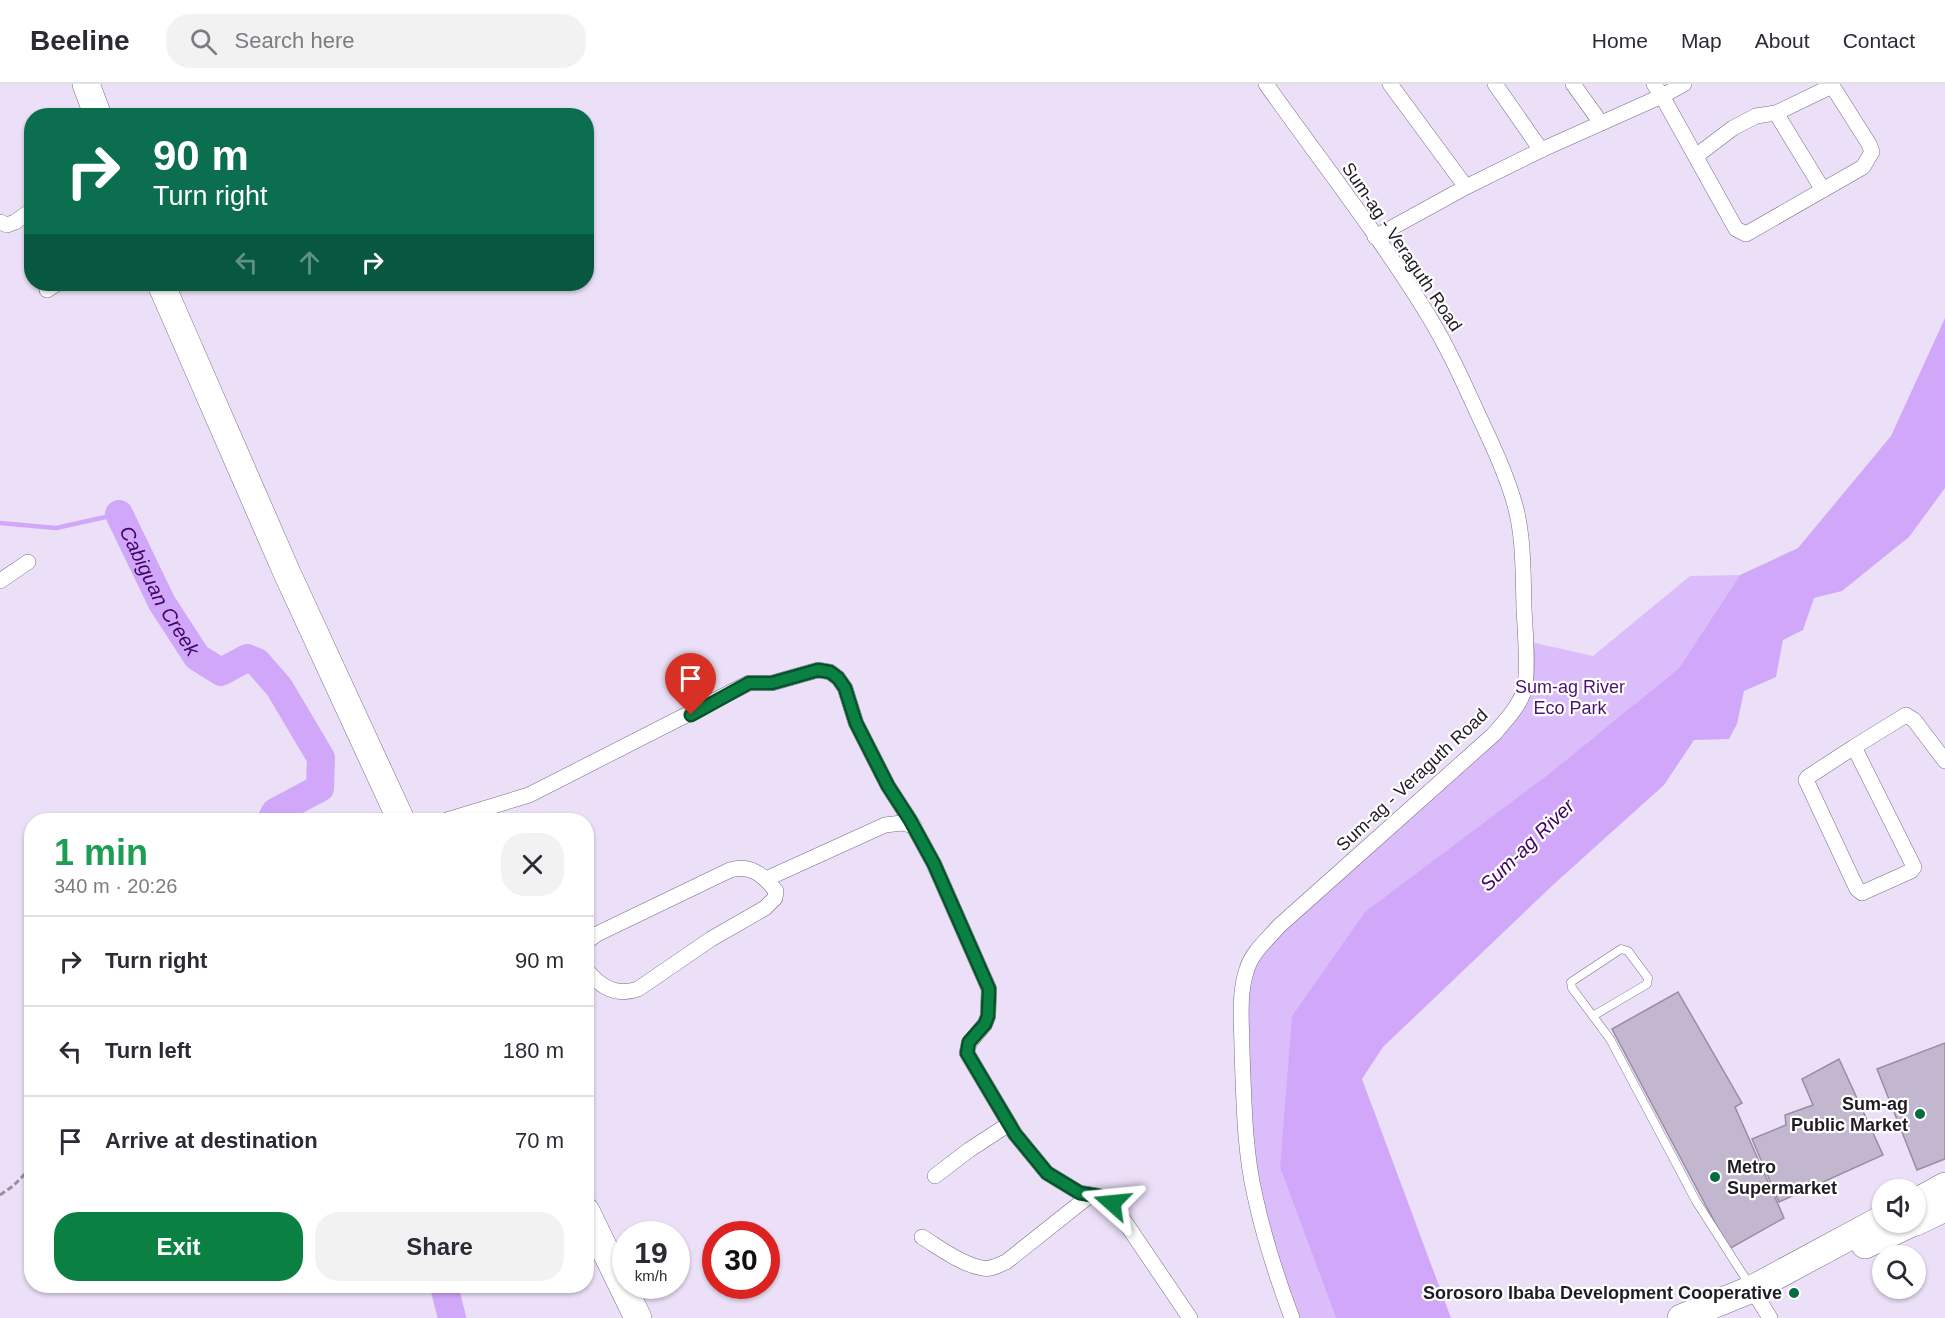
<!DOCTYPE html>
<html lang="en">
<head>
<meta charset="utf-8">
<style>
  :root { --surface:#fff; --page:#f2f2f3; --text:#2b2b33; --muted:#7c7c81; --line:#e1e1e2; --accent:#0b8043 }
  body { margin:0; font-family:Arial,sans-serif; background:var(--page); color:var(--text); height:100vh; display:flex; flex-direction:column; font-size:22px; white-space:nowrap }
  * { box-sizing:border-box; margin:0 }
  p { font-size:20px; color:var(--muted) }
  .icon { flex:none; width:33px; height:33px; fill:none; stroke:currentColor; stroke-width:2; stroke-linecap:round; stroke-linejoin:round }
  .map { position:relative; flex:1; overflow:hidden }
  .panel { position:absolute; left:24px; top:729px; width:570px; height:480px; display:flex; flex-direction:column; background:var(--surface); border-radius:24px; box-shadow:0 2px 4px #0004 }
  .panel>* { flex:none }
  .hud { position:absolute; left:24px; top:24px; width:570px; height:183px; border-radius:24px; box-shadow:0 2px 4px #0004; background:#0b6e4f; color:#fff; overflow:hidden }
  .buttons { position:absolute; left:1872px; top:1095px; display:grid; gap:12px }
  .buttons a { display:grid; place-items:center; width:54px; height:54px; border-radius:50%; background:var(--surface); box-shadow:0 2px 4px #0004; font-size:30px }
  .speed { position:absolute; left:612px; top:1137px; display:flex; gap:12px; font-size:30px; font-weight:700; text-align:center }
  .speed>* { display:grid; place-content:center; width:78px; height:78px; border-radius:50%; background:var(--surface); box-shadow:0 2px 4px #0004; line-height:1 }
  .speed small { font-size:15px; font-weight:400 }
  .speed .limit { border:9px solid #d22; background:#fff; color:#111 }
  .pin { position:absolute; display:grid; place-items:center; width:51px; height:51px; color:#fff; margin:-62px -26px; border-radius:50% 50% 50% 0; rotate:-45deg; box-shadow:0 0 6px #0007 }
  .pin .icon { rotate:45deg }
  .me { position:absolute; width:66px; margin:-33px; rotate:288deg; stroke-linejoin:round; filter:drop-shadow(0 0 4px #0008) }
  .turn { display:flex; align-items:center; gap:21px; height:126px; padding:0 30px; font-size:27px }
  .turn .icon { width:78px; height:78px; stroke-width:2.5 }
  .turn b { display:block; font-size:42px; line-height:51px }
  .lanes { display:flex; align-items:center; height:57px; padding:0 30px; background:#0003; justify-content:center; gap:30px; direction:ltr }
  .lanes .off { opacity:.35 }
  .round { display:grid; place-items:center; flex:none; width:63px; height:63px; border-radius:24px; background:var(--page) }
  .headline { display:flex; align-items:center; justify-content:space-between; height:102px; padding:0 30px }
  h1 { font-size:36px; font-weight:800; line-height:45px; color:#1e9e55 }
  .primary-button { display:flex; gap:12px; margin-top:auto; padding:12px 30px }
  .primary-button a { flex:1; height:69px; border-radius:24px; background:var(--accent); color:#fff; font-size:24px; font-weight:800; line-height:69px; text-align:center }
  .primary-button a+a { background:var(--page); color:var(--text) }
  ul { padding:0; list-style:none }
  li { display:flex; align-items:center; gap:18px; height:90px; padding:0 30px; border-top:2px solid var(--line) }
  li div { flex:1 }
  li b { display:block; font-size:22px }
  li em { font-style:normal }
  header { display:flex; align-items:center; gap:36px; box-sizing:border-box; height:84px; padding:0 30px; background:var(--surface); border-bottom:2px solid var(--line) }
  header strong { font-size:28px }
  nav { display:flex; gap:33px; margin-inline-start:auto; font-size:21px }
  .search { width:420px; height:54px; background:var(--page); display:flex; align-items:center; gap:15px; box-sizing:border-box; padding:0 21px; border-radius:24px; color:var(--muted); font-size:22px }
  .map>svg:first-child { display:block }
  .green { fill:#dcbdfb }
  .water { fill:#d1a8f9 }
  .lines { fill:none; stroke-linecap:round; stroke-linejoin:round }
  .stream { stroke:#d1a8f9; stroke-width:4.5 }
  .river { stroke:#d1a8f9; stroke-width:28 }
  .building { fill:#c2b7ce; stroke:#988da3; stroke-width:1.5 }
  .lane-casing { stroke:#786d82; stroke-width:9 }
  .street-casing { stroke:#786d82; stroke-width:16 }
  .highway-casing { stroke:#786d82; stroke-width:28 }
  .path { stroke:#978fa0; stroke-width:3; stroke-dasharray:6 3; stroke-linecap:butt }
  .lane { stroke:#fff; stroke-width:8 }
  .street { stroke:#fff; stroke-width:15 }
  .highway { stroke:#fff; stroke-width:27 }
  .route-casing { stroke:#07532c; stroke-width:15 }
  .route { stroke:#0b8043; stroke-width:10 }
  .poi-dot { fill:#056b40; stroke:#fff; stroke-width:2 }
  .labels { text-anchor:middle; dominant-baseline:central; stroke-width:4.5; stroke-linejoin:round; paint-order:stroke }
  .street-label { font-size:18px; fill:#1f1b24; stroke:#fff }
  .park-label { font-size:18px; fill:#4c1372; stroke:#fff }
  .poi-label { font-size:18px; font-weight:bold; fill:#1f1b24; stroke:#fff; text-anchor:end }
  .water-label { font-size:20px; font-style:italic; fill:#420266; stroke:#fff }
</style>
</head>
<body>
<header>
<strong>Beeline</strong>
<div class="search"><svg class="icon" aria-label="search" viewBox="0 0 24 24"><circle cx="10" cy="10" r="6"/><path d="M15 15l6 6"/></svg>Search here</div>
<nav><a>Home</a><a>Map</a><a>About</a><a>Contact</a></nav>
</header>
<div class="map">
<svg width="1945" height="1234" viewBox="0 0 1945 1234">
  <rect width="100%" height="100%" fill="#ebe0f7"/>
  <!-- green -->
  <path class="green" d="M1740 491 1679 584 1545 693 1280 1084 1336 1234H1292L1254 1110 1241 934 1258 866 1519 617 1526 557 1593 572 1690 492Z"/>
  <!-- water -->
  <path class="water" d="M1945 234V404L1909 453 1842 507 1814 514 1803 546 1783 556 1776 593 1744 607 1737 640 1729 655 1694 656 1664 701 1554 800 1383 963 1362 995 1451 1234H1336L1280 1084 1292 932 1365 828 1545 693 1679 584 1740 491 1798 464 1891 352Z"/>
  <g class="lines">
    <!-- stream -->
    <path class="stream" d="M0 439 56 444 119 430"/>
    <!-- river -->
    <g class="river">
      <path id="s1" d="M119 430 162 519 197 573 221 588 247 574 257 578 279 603 321 674 320 704 275 728 271 736"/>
      <path d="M444 1202 452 1234"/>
    </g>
  </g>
  <!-- building -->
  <g class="building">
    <path d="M1678 908 1742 1019 1735 1023 1784 1134 1729 1165 1612 945Z"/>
    <path d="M1945 959V1075L1917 1086 1877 985Z"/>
    <path d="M1839 975 1883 1071 1779 1118 1752 1055 1786 1041 1785 1031 1813 1021 1802 995Z"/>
  </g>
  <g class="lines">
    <defs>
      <path id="lane" d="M1593 932 1647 900 1648 894 1628 867 1621 865 1571 898 1572 904 1610 955 1696 1117 1749 1200"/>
      <g id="street">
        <path d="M1266 0C1320 76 1379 151 1428 231 1447 262 1462 295 1477 328 1491 358 1506 389 1515 421 1524 454 1523 491 1524 525 1525 544 1529 590 1524 607 1518 624 1505 637 1493 651L1279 842C1268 855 1252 868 1247 885 1238 911 1242 941 1242 967 1244 1015 1244 1065 1255 1112 1264 1154 1277 1194 1292 1234"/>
        <path d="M1390 0 1466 103"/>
        <path d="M1495 0 1541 66"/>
        <path d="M1573 0 1601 39"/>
        <path d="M1654 0 1662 12 1684 0"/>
        <path d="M1776 29 1823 106"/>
        <path d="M1696 72 1733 44 1756 32 1776 29 1832 2"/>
        <path d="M0 138 7 141 15 138 32 126"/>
        <path d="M1375 153 1466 103 1541 66 1662 12 1736 145 1746 150 1863 83 1872 68 1869 60 1831 0"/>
        <path d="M47 206 56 200"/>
        <path d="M0 497 28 478"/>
        <path d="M1854 663 1808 693 1806 696 1857 805 1862 809 1911 787 1914 783 1854 663 1906 631 1914 636 1945 677"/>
        <path d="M447 736 529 711 749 599H772L818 586 830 588 838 594 845 604 856 639 888 702 910 736 934 780 989 905 988 932 985 940 969 959 967 969 1015 1050 1047 1089 1080 1109 1098 1112 1112 1119 1190 1234"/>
        <path d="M766 795 885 741 902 739 914 742"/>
        <path d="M586 858 597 850 730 786C751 780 763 791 776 807L775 814 765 824 711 855 638 905C616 913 599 902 586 885"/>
        <path d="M935 1092 969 1066 1009 1040"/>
        <path d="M922 1153C940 1164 961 1180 982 1184 991 1186 998 1181 1006 1178L1089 1112"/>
        <path d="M1752 1205 1770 1234"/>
      </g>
      <g id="highway">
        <path d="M86 0 98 32"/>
        <path d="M161 200 287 489 401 736"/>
        <path d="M1916 1118 1945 1102"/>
        <path d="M586 1127 638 1234"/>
        <path d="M1916 1138 1945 1124"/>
        <path d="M1865 1161 1914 1138"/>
        <path d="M1681 1234 1752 1205 1882 1135"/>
      </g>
    </defs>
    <!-- lane casing -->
    <use href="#lane" class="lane-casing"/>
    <!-- street casing -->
    <use href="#street" class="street-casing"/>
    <!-- highway casing -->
    <use href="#highway" class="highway-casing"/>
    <!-- path -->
    <path class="path" d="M0 1111 13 1102 32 1083"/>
    <!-- lane -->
    <use href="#lane" class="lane"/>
    <!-- street -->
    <use href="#street" class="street"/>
    <!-- highway -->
    <use href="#highway" class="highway"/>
  </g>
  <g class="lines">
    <defs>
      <path id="route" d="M691 631 749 599H772L818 586 830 588 838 594 845 604 856 639 888 702 910 736 934 780 989 905 988 932 985 940 969 958 967 969 1015 1050 1047 1089 1080 1109 1098 1112 1112 1119"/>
    </defs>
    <!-- route casing -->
    <use href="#route" class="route-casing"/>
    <!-- route -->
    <use href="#route" class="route"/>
  </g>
  <!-- markers -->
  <g class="poi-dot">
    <circle cx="1920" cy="1030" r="6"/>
    <circle cx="1715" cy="1093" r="6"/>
    <circle cx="1794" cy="1209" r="6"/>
  </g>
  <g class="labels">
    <!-- street labels -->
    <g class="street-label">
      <text transform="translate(1402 163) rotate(56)">Sum-ag - Veraguth Road</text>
      <text transform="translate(1412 696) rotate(-43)">Sum-ag - Veraguth Road</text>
    </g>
    <!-- park labels -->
    <g class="park-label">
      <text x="1570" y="603">Sum-ag River<tspan x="1570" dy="21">Eco Park</tspan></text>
    </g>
    <!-- poi labels -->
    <g class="poi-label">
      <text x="1908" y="1020">Sum-ag<tspan x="1908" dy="21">Public Market</tspan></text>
      <text x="1727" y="1083" text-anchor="start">Metro<tspan x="1727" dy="21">Supermarket</tspan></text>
      <text x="1782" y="1209">Sorosoro Ibaba Development Cooperative</text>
    </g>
    <!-- water labels -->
    <g class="water-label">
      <text stroke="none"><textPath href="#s1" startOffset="87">Cabiguan Creek</textPath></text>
      <text transform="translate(1527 761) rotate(-44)">Sum-ag River</text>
    </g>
  </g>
</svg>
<div class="buttons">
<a><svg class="icon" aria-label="sound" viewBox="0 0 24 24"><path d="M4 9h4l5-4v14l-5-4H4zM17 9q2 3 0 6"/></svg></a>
<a><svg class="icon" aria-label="search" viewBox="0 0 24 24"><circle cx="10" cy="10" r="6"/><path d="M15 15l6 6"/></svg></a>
</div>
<div class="speed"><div>19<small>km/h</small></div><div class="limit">30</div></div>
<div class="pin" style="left:691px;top:631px;background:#d93025"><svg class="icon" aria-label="arrive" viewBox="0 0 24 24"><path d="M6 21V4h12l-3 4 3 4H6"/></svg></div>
<svg class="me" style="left:1112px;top:1119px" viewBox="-20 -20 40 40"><path d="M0-17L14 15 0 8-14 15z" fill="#0b8043" stroke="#fff" stroke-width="4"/></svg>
<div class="hud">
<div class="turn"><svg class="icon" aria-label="right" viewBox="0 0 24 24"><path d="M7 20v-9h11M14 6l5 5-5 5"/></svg><div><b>90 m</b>Turn right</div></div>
<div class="lanes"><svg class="icon off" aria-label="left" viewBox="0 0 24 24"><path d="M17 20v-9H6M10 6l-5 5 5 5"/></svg><svg class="icon off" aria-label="ahead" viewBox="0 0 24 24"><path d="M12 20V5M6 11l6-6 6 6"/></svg><svg class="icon" aria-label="right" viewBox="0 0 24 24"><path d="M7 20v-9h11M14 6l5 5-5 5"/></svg></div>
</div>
<section class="panel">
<div class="headline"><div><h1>1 min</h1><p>340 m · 20:26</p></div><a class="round"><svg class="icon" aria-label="close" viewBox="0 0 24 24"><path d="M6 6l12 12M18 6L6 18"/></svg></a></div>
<ul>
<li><svg class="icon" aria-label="right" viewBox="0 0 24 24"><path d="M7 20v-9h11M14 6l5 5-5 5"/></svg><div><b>Turn right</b></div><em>90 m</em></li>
<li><svg class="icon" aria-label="left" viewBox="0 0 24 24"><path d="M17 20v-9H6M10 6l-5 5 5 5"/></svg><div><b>Turn left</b></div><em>180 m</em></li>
<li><svg class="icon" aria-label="arrive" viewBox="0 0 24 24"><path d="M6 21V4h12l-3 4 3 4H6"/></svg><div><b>Arrive at destination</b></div><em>70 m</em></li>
</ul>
<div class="primary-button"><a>Exit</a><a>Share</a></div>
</section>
</div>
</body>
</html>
